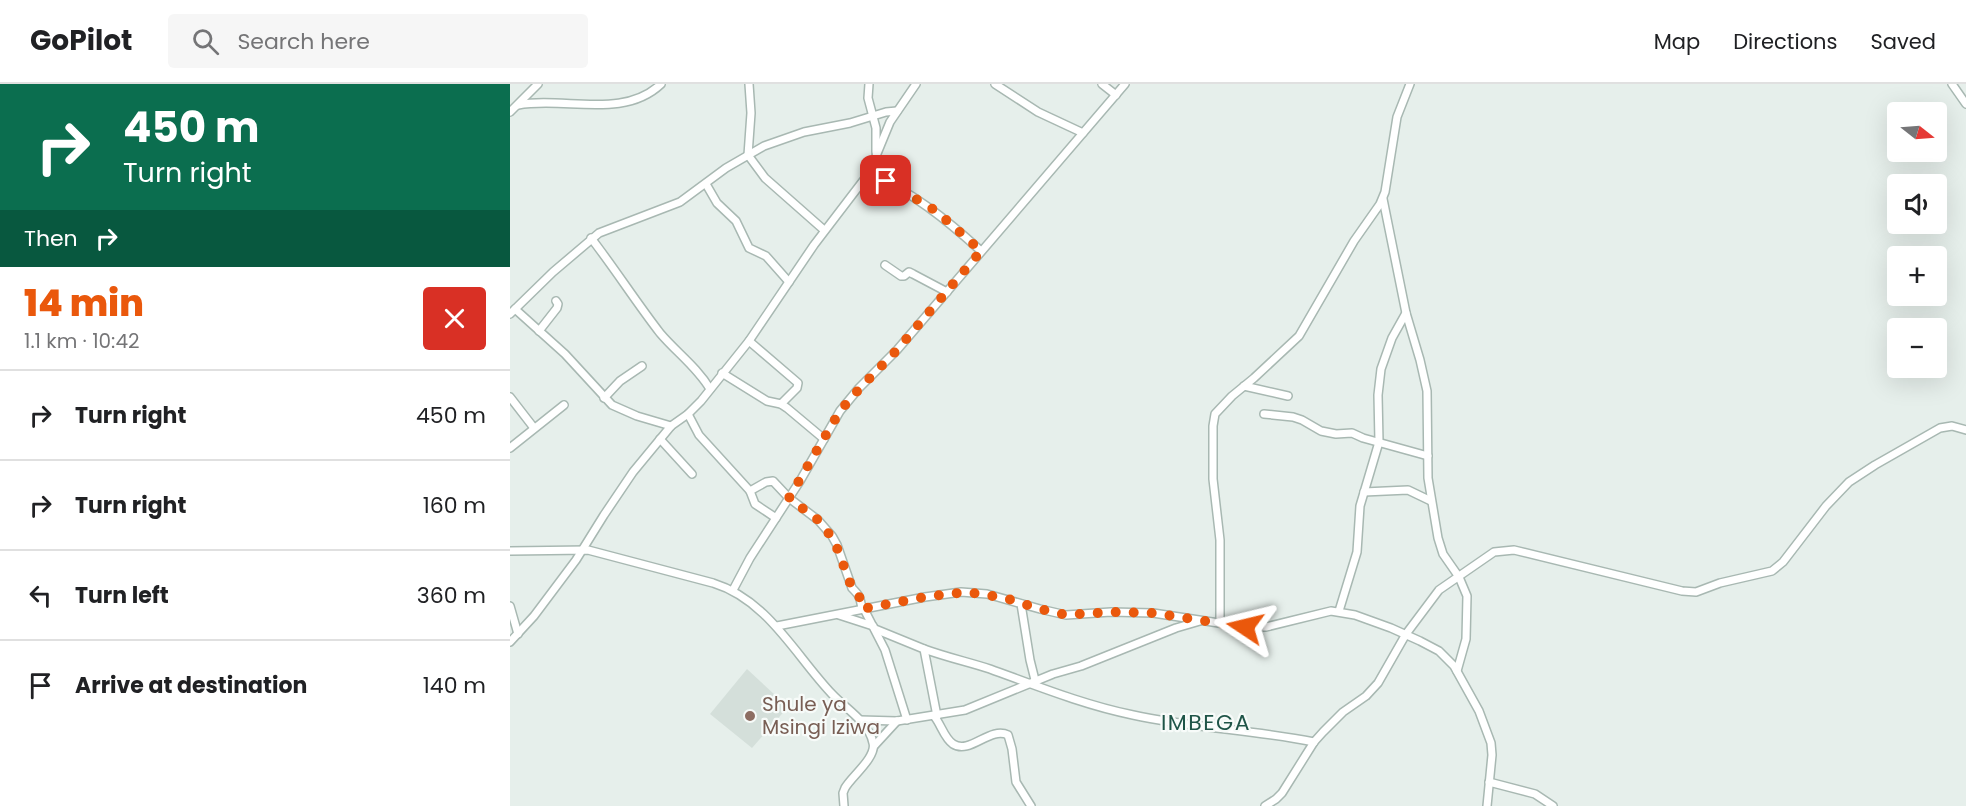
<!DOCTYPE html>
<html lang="en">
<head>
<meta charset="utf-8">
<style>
  :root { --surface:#fff; --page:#f6f6f6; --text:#202124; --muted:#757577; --line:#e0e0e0; --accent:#ea580c }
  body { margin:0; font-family:Poppins,sans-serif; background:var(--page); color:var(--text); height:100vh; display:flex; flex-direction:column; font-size:22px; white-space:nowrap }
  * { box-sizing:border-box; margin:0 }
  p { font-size:20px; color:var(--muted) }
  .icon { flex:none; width:33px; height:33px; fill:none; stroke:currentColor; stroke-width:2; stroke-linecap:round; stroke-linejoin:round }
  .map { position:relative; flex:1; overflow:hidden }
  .drawer { display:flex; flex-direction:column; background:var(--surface); width:510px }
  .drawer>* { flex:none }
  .hud { background:#0b6e4f; color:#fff; overflow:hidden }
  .needle { width:39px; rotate:107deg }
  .controls { position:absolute; left:1377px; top:18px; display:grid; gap:12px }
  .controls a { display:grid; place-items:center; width:60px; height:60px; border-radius:6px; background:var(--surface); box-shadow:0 6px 24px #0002; font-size:30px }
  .pin { position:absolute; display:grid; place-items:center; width:51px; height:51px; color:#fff; margin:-26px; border-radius:12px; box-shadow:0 3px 9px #0006 }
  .me { position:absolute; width:66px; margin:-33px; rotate:280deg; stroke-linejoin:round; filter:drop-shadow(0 0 4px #0008) }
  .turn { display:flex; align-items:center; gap:21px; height:126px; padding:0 24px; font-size:27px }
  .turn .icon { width:78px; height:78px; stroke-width:2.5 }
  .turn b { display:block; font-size:42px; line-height:51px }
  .then { display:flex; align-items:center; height:57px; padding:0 24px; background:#0003; gap:12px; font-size:22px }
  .round { display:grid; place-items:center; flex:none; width:63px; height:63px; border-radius:6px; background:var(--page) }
  .headline { display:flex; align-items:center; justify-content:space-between; height:102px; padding:0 24px }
  h1 { font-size:36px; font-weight:800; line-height:45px; color:var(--accent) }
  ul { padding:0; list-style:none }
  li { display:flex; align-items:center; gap:18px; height:90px; padding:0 24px; border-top:2px solid var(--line) }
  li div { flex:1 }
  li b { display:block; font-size:22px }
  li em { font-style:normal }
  header { display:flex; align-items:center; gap:36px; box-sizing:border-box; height:84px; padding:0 30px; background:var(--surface); border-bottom:2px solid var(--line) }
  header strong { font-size:28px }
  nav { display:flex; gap:33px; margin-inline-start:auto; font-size:21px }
  .search { width:420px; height:54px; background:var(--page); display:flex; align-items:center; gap:15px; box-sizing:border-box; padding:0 21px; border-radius:6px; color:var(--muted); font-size:22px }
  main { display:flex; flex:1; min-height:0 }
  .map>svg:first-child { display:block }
  .built { fill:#d4dfda }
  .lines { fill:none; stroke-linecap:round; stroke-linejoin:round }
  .street-casing { stroke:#a8b8b2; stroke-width:10 }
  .street { stroke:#fff; stroke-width:7 }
  .route { stroke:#ea580c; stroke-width:10; stroke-dasharray:0 18 }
  .education-dot { fill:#8d6e63; stroke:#f7fbf9; stroke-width:2 }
  .labels { text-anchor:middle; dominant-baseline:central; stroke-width:4.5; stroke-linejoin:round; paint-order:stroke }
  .education-label { font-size:20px; fill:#785e54; stroke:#f7fbf9; text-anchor:start }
  .quarter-label { font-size:22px; letter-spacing:1.5px; fill:#1f5548; stroke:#f7fbf9 }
</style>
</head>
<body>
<header>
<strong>GoPilot</strong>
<div class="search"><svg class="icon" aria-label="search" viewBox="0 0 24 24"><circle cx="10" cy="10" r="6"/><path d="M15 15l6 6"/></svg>Search here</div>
<nav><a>Map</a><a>Directions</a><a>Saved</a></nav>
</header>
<main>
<section class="drawer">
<div class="hud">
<div class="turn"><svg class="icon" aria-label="right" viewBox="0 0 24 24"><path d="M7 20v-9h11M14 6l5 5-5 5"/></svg><div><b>450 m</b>Turn right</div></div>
<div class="then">Then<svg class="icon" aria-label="right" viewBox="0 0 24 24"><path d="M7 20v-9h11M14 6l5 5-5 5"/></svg></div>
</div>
<div class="headline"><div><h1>14 min</h1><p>1.1 km · 10:42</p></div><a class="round" style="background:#d93025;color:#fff"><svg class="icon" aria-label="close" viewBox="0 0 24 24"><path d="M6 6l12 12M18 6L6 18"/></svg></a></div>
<ul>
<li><svg class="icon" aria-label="right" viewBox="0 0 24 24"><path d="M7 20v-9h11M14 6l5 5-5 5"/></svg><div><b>Turn right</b></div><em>450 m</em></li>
<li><svg class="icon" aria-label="right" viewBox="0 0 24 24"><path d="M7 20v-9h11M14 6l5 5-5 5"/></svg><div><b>Turn right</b></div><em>160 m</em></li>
<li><svg class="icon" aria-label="left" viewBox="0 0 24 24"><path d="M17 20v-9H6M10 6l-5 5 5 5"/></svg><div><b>Turn left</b></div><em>360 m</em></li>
<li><svg class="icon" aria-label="arrive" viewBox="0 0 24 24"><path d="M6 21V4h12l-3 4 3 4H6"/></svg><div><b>Arrive at destination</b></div><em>140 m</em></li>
</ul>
</section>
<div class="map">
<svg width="1456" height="722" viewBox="0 0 1456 722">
  <rect width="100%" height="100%" fill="#e6efeb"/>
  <!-- built -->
  <path class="built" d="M237 585 278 623 242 664 200 630Z"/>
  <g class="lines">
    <defs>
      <g id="street">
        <path d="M239 0 241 29 238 71 255 94 314 146"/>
        <path d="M359 0 358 14 366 44V68"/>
        <path d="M485 0 528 28 573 49"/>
        <path d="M592 0 606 11"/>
        <path d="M1442 0 1456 20"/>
        <path d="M8 21C54 12 113 36 151 0"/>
        <path d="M0 28 28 0"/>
        <path d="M359 89C402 108 436 135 471 167"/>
        <path d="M196 100 207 119 226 137 239 164 256 172 279 198"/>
        <path d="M873 115 896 229 910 276 917 307 918 394 928 454 933 470 949 493 957 512 956 555 947 587"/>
        <path d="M81 154C105 185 126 218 150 249 166 268 187 283 200 305"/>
        <path d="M375 181 391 192H394L399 188 403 190 437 208"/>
        <path d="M5 225 55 270 102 321 127 332 161 342"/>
        <path d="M0 230 43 188 89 149 170 118 216 84 254 62 294 48 340 39 376 28 387 27"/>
        <path d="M29 247 47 224 48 220 46 217"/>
        <path d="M239 257 288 299 287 304 271 320"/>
        <path d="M212 289 257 317 271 320 277 324 314 355"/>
        <path d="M734 302 778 312"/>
        <path d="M0 313 24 344"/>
        <path d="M94 314 110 297 132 282"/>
        <path d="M178 330 189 351 240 407 245 420 266 434"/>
        <path d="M754 330 783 333 792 336 811 347 826 350 842 349 853 354 918 372"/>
        <path d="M150 355 182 390"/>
        <path d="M0 364 54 321"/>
        <path d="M240 407 256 398 263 397 279 414 308 436 322 452 327 461 342 504C350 512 350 513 352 525"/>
        <path d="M854 408 898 406 921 417"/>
        <path d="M0 467 78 466 203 499C258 516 285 571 322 610 336 625 359 638 363 659 367 673 341 693 335 704L333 709 334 722"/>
        <path d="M223 506 240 474 290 397 330 327 349 304 387 266 615 0"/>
        <path d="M511 520 520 576 526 600"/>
        <path d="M0 522 8 550"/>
        <path d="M354 525 375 566 397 636"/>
        <path d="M829 527 847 468 850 422 869 358 868 311 871 285 882 254 896 229"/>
        <path d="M329 531 363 542"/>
        <path d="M710 539V456L703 395V342L705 330 722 312 744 294 789 252 844 157 870 120 875 108 887 33 900 0"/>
        <path d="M267 542 415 513 451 508 477 510 530 525 556 531 601 528 643 529 735 543H756L821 527 845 531 881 544 910 557 929 567 944 582 969 627 981 659 982 671 977 722"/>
        <path d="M365 545 414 565 427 632"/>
        <path d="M0 558 24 532 66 476 94 431 123 388 161 342 178 330 191 317 239 257 304 161 359 89 380 38 406 0"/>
        <path d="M414 565C436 573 458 578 480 585 527 602 574 621 623 631 683 644 745 646 804 658"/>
        <path d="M424 632C431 640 434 654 443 660 460 671 480 642 498 651L502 665 506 698 521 722"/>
        <path d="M350 636 387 637 455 626 543 590 571 582 666 544 690 537"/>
        <path d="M364 662 387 637"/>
        <path d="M979 698 1025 710 1043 722"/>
        <path d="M755 722 766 715 772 709 804 658 813 648 833 628 856 612 868 599 896 550 929 506 984 468 1004 466 1172 507 1186 508 1210 499 1262 487 1273 478 1316 422 1339 398 1365 381 1430 344 1442 342 1456 346"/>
      </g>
    </defs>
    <!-- street casing -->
    <use href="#street" class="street-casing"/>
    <!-- street -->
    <use href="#street" class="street"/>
  </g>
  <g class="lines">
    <!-- route -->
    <path class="route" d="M376 97 426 127 471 167 387 266 350 304 330 327 279 414 308 436 324 456 342 504C350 512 350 513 352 525L415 513 456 508 495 514 530 525 556 531 601 528 643 529 735 543"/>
  </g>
  <!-- markers -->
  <circle class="education-dot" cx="240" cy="632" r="6"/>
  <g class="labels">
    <!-- education labels -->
    <g class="education-label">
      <text x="252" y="620">Shule ya<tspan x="252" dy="23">Msingi Iziwa</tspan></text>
    </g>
    <!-- quarter labels -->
    <g class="quarter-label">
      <text x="696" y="638">IMBEGA</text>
    </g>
  </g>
</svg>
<div class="controls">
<a><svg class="needle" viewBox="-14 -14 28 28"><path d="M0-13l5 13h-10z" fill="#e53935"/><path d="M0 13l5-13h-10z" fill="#757577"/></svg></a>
<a><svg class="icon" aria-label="sound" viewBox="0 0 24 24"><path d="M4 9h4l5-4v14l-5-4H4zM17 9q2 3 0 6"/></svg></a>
<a>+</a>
<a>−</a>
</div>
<div class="pin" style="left:376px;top:97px;background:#d93025"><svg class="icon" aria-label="arrive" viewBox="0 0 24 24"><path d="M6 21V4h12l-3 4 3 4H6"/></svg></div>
<svg class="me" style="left:735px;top:543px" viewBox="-20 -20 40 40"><path d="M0-17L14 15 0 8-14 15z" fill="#ea580c" stroke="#fff" stroke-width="4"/></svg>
</div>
</main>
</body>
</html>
